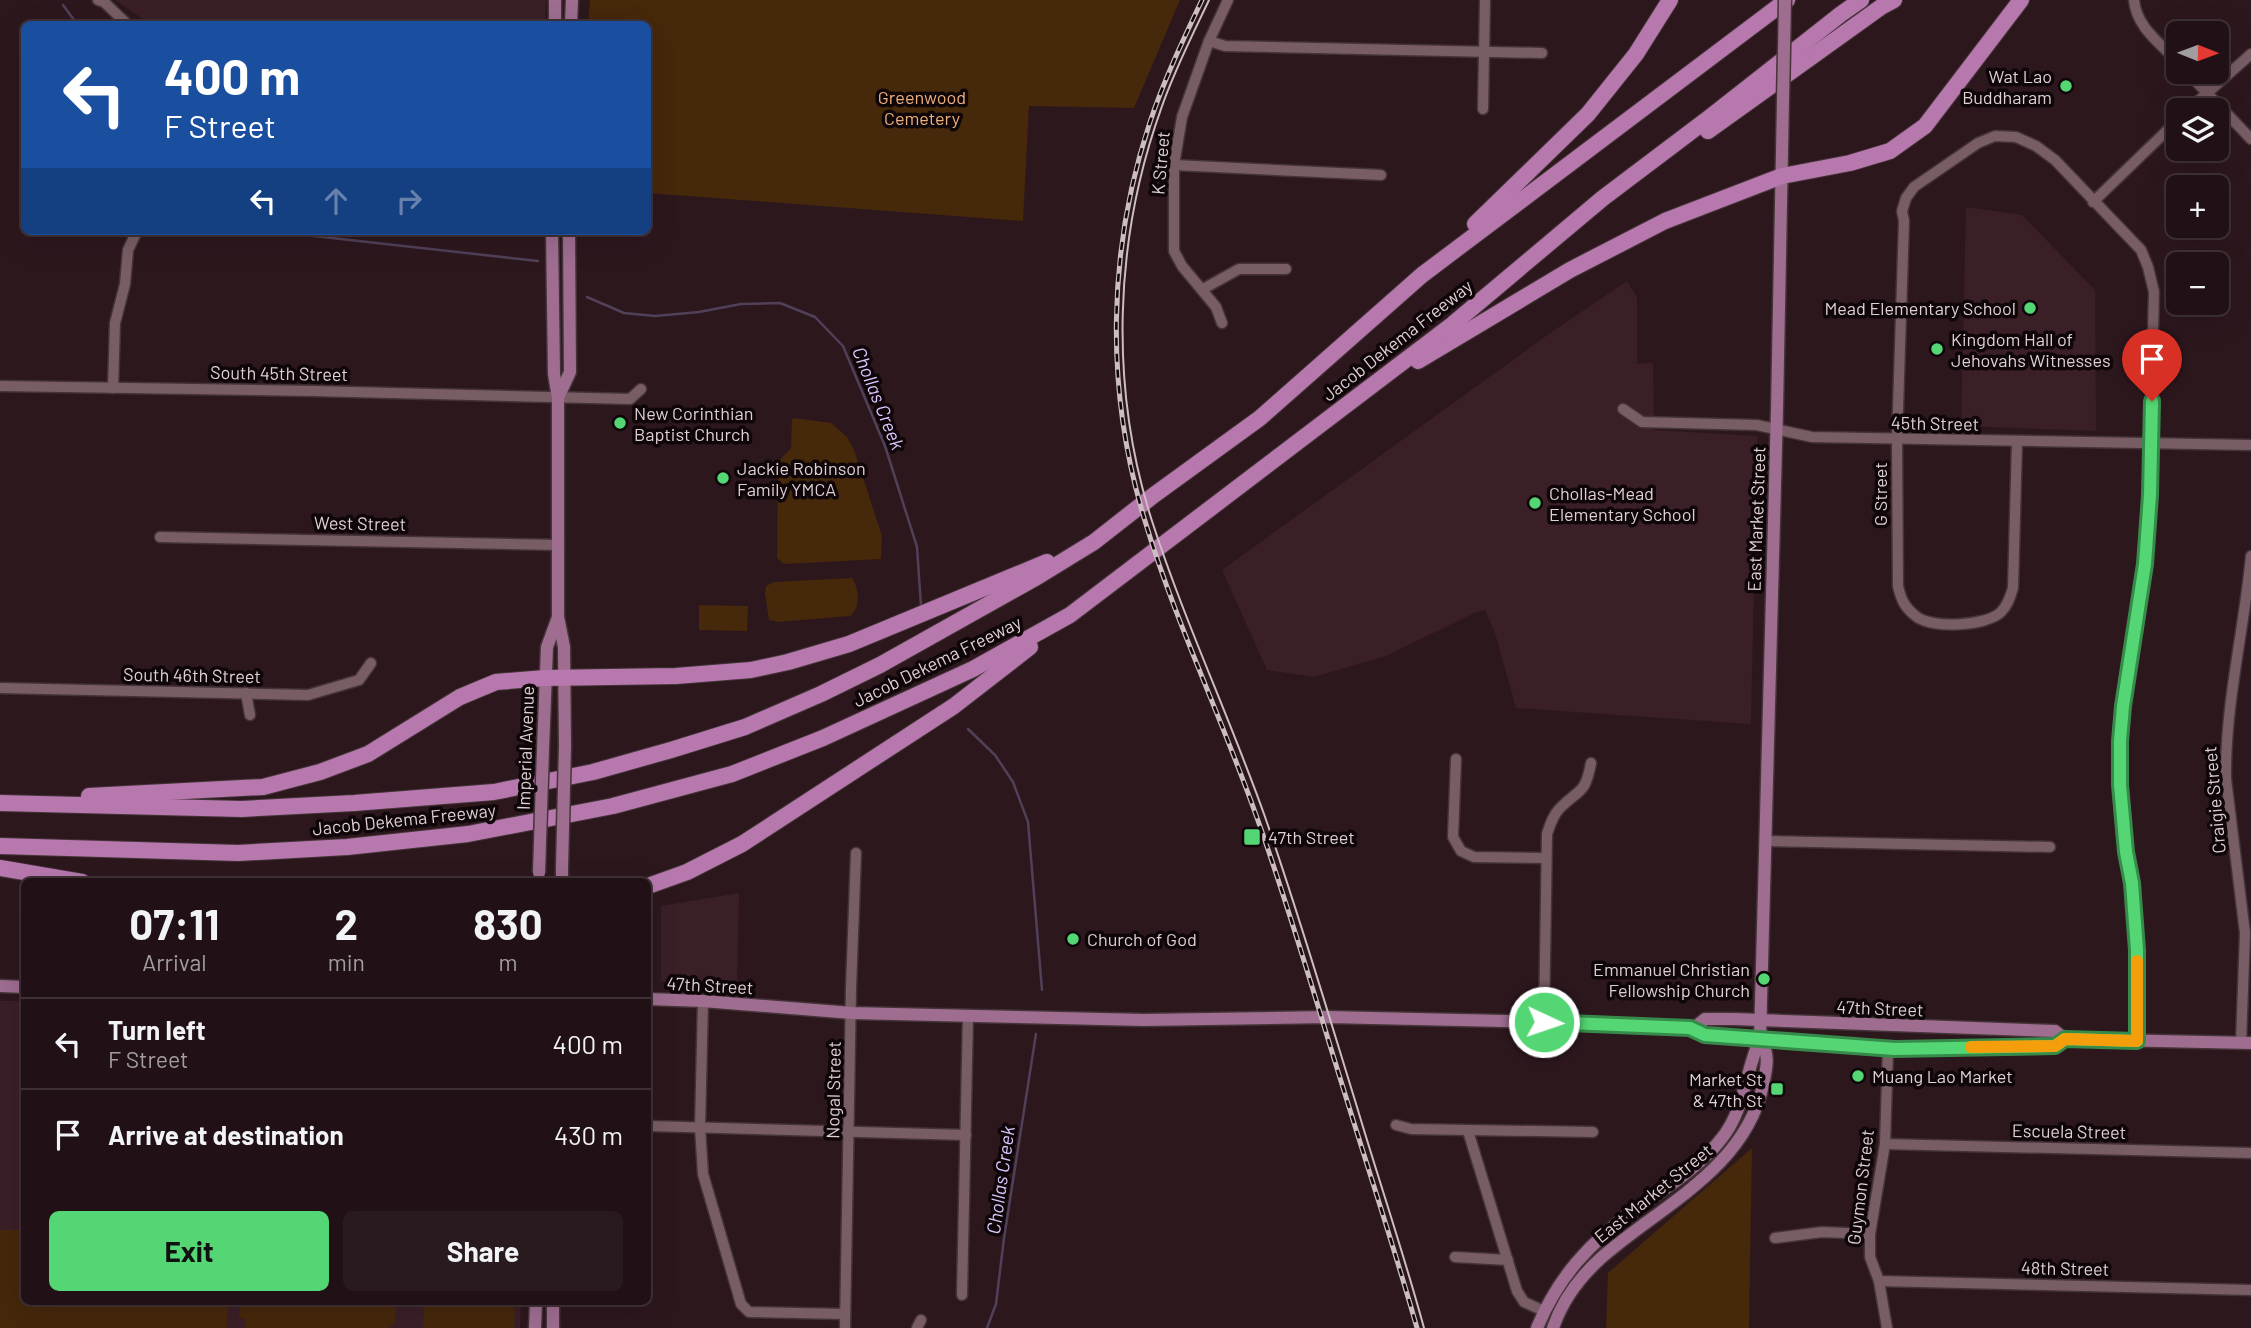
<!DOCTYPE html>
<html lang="en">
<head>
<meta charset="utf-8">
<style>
  :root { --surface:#211116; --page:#291a1f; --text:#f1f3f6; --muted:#a29da1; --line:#3e3135; --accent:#53d673 }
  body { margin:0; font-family:Barlow,sans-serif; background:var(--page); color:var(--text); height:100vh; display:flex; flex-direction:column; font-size:26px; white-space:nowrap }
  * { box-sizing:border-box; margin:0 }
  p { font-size:23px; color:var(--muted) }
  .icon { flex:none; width:38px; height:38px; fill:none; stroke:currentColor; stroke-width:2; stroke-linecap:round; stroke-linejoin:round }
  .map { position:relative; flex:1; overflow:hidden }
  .details { position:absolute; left:21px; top:878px; width:630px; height:427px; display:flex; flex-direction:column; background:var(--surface); border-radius:10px; box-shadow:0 7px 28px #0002,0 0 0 2px var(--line) }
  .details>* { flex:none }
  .guide { position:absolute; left:21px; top:21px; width:630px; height:214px; border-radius:10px; box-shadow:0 7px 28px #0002,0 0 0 2px var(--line); background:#1a4fa0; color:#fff; overflow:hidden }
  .needle { width:46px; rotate:91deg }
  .controls { position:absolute; left:2166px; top:21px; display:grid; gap:14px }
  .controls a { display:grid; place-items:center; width:63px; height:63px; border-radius:10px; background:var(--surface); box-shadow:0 7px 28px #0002,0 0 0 2px var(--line); font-size:35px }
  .pin { position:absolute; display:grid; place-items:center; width:60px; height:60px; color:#fff; margin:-72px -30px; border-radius:50% 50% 50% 0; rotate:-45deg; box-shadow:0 0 7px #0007 }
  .pin .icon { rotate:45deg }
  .me { position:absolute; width:77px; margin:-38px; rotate:93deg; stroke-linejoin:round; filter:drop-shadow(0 0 5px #0008) }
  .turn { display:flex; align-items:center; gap:24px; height:147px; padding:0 28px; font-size:32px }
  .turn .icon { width:91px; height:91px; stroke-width:2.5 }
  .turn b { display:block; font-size:49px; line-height:60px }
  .lanes { display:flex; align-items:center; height:66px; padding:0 28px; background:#0003; justify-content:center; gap:35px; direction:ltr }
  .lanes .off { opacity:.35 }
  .eta { display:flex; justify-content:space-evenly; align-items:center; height:119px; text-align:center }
  .eta b { font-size:42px; font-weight:700; line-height:49px }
  .primary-button { display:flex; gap:14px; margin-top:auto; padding:14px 28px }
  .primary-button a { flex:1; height:80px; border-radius:10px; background:var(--accent); color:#111; font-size:28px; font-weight:700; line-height:80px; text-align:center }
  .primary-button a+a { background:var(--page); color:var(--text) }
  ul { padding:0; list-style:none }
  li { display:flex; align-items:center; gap:21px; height:91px; padding:0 28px; border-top:2px solid var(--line) }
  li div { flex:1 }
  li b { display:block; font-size:26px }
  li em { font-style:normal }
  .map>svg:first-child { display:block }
  .built { fill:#3a1f27 }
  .green { fill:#46280b }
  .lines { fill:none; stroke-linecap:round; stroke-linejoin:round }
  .stream { stroke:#504058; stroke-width:2.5 }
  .minor-casing { stroke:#443438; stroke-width:13 }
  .major-casing { stroke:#443438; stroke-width:15 }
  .highway-casing { stroke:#443438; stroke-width:18 }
  .minor { stroke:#785d64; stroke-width:10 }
  .major { stroke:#9e6d90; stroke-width:12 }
  .highway { stroke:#b778ae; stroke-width:16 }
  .tram { stroke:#ccbdc1; stroke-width:2 }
  .rail-casing { stroke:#ccbdc1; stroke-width:5 }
  .rail { stroke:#0e0608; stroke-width:2.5; stroke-dasharray:8; stroke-linecap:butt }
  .major-bridge-casing { stroke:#443438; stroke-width:15; stroke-linecap:butt }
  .major-bridge { stroke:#9e6d90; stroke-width:12 }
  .route-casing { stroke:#368b4b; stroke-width:18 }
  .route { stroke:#53d673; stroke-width:12 }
  .slow { stroke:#f59e0b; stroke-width:12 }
  .poi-dot { fill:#53d673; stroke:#0e0608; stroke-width:2.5 }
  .labels { text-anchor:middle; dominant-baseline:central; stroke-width:7; stroke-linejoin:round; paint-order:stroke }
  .poi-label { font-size:18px; fill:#dfd0d4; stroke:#0e0608; text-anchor:start }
  .park-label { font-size:18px; fill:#efb17e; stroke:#0e0608 }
  .street-label { font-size:18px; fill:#dfd0d4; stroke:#0e0608 }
  .water-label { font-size:19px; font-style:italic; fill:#ddc8ff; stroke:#0e0608 }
</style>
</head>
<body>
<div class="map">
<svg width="2251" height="1328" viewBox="0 0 2251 1328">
  <rect width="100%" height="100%" fill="#2c171d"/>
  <!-- built -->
  <g class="built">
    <path d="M115 0H546L545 24H150Z"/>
    <path d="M1966 207 2022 215 2095 290 2096 431 1961 426Z"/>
    <path d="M1627 281 1637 297V364L1653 363 1654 430 1757 436 1751 724 1516 708 1495 633 1485 610 1472 614 1386 656 1314 677 1267 670 1222 570 1553 331Z"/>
    <path d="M739 893 737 984 661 981V906Z"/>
    <path d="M0 1001H24V1302H521L520 1328H0Z"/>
  </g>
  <!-- green -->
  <g class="green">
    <path d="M590 0H1180L1134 108 1029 106 1023 221 648 193V24H588Z"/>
    <path d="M794 418 831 423 847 437 854 450 882 536 881 559 784 564 777 558 778 462 791 448 792 420Z"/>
    <path d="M852 578C859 588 861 608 850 616L777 622 769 620 765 593 766 586 774 582Z"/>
    <path d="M699 605 748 606 747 631 699 630Z"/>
    <path d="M1752 1148 1749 1328H1606L1608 1273Z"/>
    <path d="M0 1230H24V1302H228L227 1328H0Z"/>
    <path d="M240 1302H396L395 1322 389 1328H245V1319L239 1318Z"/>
    <path d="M424 1302H515L514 1328H423Z"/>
  </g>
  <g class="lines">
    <!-- stream -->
    <g class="stream">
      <path d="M63 5 77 24"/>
      <path d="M269 231 538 261"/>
      <path d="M587 297 624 313 655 316 699 312 741 304 780 303 815 317 843 346 885 446 917 547 921 606"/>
      <path d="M968 729 995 755 1013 782 1028 822 1042 990"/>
      <path d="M987 1328 996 1304 1004 1238 1036 1034"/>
    </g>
    <defs>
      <g id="minor">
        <path d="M98 0 104 2 127 24"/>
        <path d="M2134 0C2136 27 2161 44 2179 63"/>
        <path d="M1209 41 1225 46 1542 53"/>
        <path d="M2187 72 2251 139"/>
        <path d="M1483 109 1485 0"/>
        <path d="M2188 110 2251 54"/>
        <path d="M1174 165 1381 175"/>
        <path d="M2093 202 2179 119"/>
        <path d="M1203 289 1239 269H1286"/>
        <path d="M1222 323 1216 307 1182 266 1174 251V165L1182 117 1209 41 1228 0"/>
        <path d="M0 386 313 391 630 399 641 389"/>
        <path d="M113 388 115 323 125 284 128 250 137 231"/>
        <path d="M1623 409 1642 422 1757 425 1812 437 2251 445"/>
        <path d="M2017 442 2013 588C2010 597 2008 605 2001 612 1987 626 1933 629 1917 617 1905 608 1901 600 1898 586L1897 440 1904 221 1902 211 1906 198 1914 187 1978 143 1995 136 2016 137 2036 146 2055 160 2141 250 2148 267 2154 292 2148 528 2141 601 2123 706 2120 741V785L2126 852 2132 883 2137 950V1041"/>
        <path d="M160 537 559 545"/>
        <path d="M0 688 308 695 359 680 371 663"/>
        <path d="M246 693 250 715"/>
        <path d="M1456 759 1453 837 1461 851 1474 857 1546 858"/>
        <path d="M1765 841 2050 847"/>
        <path d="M703 1001 700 1127 703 1174 741 1304 749 1312 845 1314"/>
        <path d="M1544 1022 1547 834C1550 825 1553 815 1560 808 1580 788 1585 795 1591 763"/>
        <path d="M2241 1043 2245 933 2226 779C2225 704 2244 631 2251 556"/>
        <path d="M1396 1125 1411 1129 1593 1132"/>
        <path d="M648 1126 966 1135"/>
        <path d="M1468 1131 1517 1291 1524 1302 1544 1311"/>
        <path d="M1885 1144 2251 1153"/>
        <path d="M1775 1238 1822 1232 1870 1234"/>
        <path d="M1455 1257 1508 1260"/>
        <path d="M1879 1281 2251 1290"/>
        <path d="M962 1295 968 1015"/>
        <path d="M845 1328 851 988 856 853"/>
        <path d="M917 1328 921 1320"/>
        <path d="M1887 1328 1879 1281 1870 1257V1234L1885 1144 1888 1049"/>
      </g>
      <g id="major">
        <path d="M555 24V0"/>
        <path d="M571 24 572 0"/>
        <path d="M552 231 554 374 558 398V617L564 647 565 746"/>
        <path d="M558 398 570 372 569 231"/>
        <path d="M543 749 547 647 558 617"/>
        <path d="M562 868V882"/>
        <path d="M0 986 24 987"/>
        <path d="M648 999 703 1001 852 1013 1144 1020 1328 1017 1544 1022 1694 1028 1705 1035 1895 1049 2055 1046 2065 1039 2251 1043"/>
        <path d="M1694 1028 1705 1019H1734L2055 1031 2065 1039"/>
        <path d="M535 1328 536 1302"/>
        <path d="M553 1328V1302"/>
        <path d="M1537 1328C1558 1277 1590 1242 1635 1210 1665 1188 1699 1168 1722 1138 1745 1109 1745 1072 1760 1039L1777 410 1783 100"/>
        <path d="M1553 1328C1562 1301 1580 1277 1601 1258 1660 1206 1745 1169 1763 1085 1767 1067 1770 1054 1760 1039"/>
      </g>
      <g id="highway">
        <path d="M1708 131 1881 7 1894 0"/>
        <path d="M1475 224 1588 114 1636 54 1670 0"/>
        <path d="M1418 361 1570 270 1665 221 1782 176 1850 163 1890 151 1925 126 2021 0"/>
        <path d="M89 796 263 787 320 772 368 754 460 697 496 682 545 678 676 676 751 670 788 662 849 644 1047 562"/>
        <path d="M0 803 242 809 354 803 494 792 593 772 671 750 745 727 821 694 880 665 1037 577 1094 542 1154 495 1260 418 1422 275 1787 0"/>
        <path d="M0 846 238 853 347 847 468 834 613 806 732 774 823 738 973 669 1070 615 1453 324 1603 198 1709 118 1841 14 1861 0"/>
        <path d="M0 868 82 882"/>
        <path d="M648 886 687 872 742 844 954 706 1030 647"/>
      </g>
    </defs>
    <!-- minor casing -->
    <use href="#minor" class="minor-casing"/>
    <!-- major casing -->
    <use href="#major" class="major-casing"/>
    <!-- highway casing -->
    <use href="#highway" class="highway-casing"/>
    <!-- minor -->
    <use href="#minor" class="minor"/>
    <!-- major -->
    <use href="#major" class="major"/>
    <!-- highway -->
    <use href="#highway" class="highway"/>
    <!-- tram -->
    <path class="tram" d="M1209 0C1192 36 1174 71 1161 109 1114 240 1109 387 1152 521 1184 620 1229 716 1264 814 1298 911 1327 1010 1357 1107 1379 1181 1404 1254 1424 1328"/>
    <defs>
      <path id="rail" d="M1202 0C1183 40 1164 80 1150 122 1107 251 1105 391 1145 521 1175 621 1221 716 1256 815 1289 907 1316 1001 1345 1094 1369 1172 1395 1250 1417 1328"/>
    </defs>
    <!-- rail casing -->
    <use href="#rail" class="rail-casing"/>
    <!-- rail -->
    <use href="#rail" class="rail"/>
    <defs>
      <g id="major-bridge">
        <path d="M1783 100 1785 0"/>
        <path d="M562 868 565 746"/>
        <path d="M539 873 543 749"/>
      </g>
    </defs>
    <!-- major-bridge casing -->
    <use href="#major-bridge" class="major-bridge-casing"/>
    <!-- major-bridge -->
    <use href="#major-bridge" class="major-bridge"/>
  </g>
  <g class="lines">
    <defs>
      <path id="route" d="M1544 1022 1690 1028 1705 1035 1895 1049 2055 1046 2065 1039 2137 1041V950L2132 883 2126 852 2120 785V741L2123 706 2145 564 2150 495 2152 401"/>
    </defs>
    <!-- route casing -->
    <use href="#route" class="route-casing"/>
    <!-- route -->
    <use href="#route" class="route"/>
    <!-- slow -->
    <path class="slow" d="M1971 1047 2055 1046 2065 1039 2137 1041V961"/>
  </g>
  <!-- markers -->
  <g class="poi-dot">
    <circle cx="2066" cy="86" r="7"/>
    <circle cx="2030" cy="308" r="7"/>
    <circle cx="1937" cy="349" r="7"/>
    <circle cx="620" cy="423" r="7"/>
    <circle cx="723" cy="478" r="7"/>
    <circle cx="1535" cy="503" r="7"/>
    <rect x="1243" y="828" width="18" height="18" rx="3.5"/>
    <circle cx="1073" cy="939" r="7"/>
    <circle cx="1764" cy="979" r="7"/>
    <circle cx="1858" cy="1076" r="7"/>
    <rect x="1770" y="1082" width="14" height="14" rx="3.5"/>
  </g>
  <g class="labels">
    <!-- poi labels -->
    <g class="poi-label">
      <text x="2052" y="76" text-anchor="end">Wat Lao<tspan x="2052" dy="21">Buddharam</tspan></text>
      <text x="2016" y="308" text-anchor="end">Mead Elementary School</text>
      <text x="1951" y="339">Kingdom Hall of<tspan x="1951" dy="21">Jehovahs Witnesses</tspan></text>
      <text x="634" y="413">New Corinthian<tspan x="634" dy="21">Baptist Church</tspan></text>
      <text x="737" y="468">Jackie Robinson<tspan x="737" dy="21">Family YMCA</tspan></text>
      <text x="1549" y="493">Chollas-Mead<tspan x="1549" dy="21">Elementary School</tspan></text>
      <text x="1268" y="837">47th Street</text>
      <text x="1087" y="939">Church of God</text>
      <text x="1750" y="969" text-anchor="end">Emmanuel Christian<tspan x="1750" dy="21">Fellowship Church</tspan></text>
      <text x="1872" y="1076">Muang Lao Market</text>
      <text x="1763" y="1079" text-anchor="end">Market St<tspan x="1763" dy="21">&amp; 47th St</tspan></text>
    </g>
    <!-- park labels -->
    <g class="park-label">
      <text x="922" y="97">Greenwood<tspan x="922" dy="21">Cemetery</tspan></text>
    </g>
    <!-- street labels -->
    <g class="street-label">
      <text transform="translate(1160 163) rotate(-85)">K Street</text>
      <text transform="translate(1397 340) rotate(-38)">Jacob Dekema Freeway</text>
      <text transform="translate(279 373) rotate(1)">South 45th Street</text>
      <text transform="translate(1935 423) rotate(1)">45th Street</text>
      <text transform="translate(1880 494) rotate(-90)">G Street</text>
      <text transform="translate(1756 519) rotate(-88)">East Market Street</text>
      <text transform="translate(360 523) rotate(1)">West Street</text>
      <text transform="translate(937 661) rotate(-26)">Jacob Dekema Freeway</text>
      <text transform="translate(192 675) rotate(1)">South 46th Street</text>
      <text transform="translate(525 748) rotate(-88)">Imperial Avenue</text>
      <text transform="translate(2214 800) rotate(-95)">Craigie Street</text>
      <text transform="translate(404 819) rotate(-6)">Jacob Dekema Freeway</text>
      <text transform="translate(710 985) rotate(3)">47th Street</text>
      <text transform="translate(1880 1008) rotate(2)">47th Street</text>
      <text transform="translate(833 1090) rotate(-89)">Nogal Street</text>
      <text transform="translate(2069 1131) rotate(1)">Escuela Street</text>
      <text transform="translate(1860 1187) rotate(-83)">Guymon Street</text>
      <text transform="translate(1653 1193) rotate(-39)">East Market Street</text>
      <text transform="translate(2065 1268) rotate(1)">48th Street</text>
    </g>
    <!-- water labels -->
    <g class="water-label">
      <text transform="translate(879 398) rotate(68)">Chollas Creek</text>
      <text transform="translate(1000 1180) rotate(-82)">Chollas Creek</text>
    </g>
  </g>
</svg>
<div class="controls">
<a><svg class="needle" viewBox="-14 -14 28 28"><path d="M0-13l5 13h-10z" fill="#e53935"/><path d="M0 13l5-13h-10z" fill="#a29da1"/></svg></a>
<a><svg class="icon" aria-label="layers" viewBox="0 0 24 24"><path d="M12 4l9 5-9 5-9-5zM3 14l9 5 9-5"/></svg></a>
<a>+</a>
<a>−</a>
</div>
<div class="pin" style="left:2152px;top:401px;background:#d93025"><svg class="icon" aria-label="arrive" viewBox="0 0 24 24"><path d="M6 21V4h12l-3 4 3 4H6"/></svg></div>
<svg class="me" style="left:1544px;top:1022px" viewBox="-20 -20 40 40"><circle r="17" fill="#53d673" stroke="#fff" stroke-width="3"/><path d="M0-11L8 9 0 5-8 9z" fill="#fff"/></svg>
<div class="guide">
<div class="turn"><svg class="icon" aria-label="left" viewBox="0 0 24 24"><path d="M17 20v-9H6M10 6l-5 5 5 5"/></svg><div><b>400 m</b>F Street</div></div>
<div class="lanes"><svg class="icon" aria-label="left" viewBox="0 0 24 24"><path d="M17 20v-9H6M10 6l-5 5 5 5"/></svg><svg class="icon off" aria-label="ahead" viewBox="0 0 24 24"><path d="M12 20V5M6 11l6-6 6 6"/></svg><svg class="icon off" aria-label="right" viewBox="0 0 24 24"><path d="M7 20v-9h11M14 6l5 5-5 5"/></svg></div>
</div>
<section class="details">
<div class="eta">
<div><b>07:11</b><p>Arrival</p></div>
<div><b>2</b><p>min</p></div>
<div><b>830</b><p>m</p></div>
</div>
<ul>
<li><svg class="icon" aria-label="left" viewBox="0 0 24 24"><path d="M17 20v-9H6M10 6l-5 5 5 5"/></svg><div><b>Turn left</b><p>F Street</p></div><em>400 m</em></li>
<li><svg class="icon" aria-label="arrive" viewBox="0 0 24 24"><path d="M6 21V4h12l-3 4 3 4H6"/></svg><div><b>Arrive at destination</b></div><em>430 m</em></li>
</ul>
<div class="primary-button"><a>Exit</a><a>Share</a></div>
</section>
</div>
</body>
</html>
